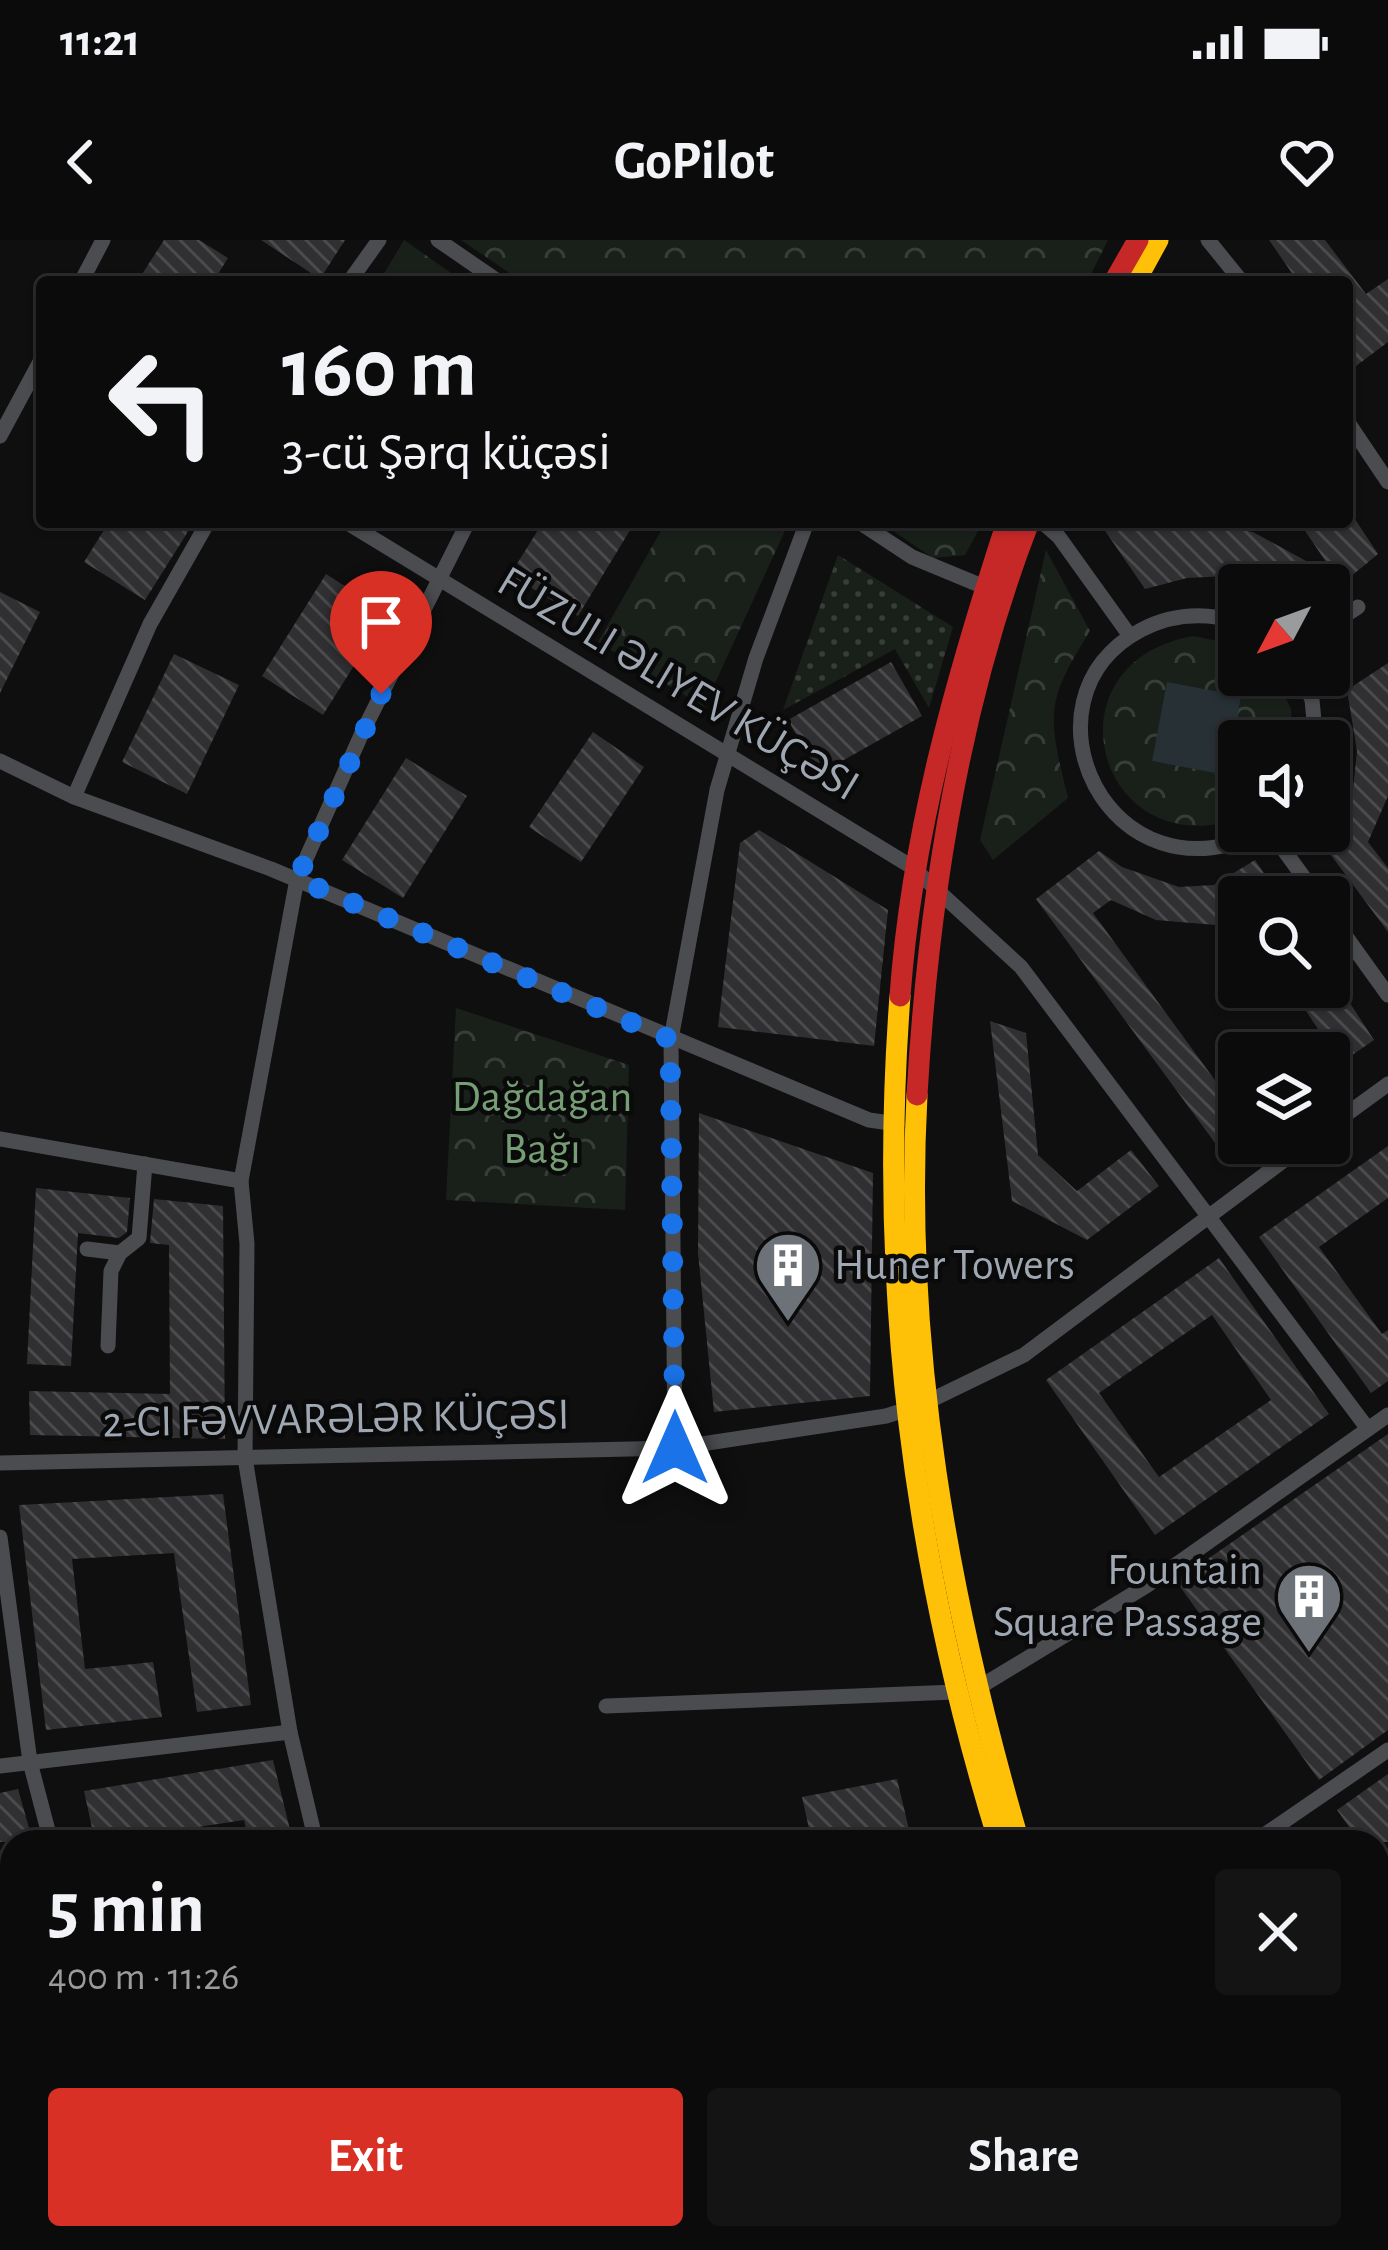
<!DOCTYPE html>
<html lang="en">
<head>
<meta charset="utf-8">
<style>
  :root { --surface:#0b0b0c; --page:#141415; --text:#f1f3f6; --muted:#9a9b9d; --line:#2b2b2d; --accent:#d93025 }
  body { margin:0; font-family:"Alegreya Sans",sans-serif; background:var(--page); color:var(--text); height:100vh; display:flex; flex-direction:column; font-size:45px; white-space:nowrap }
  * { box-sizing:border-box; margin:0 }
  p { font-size:39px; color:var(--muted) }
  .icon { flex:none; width:66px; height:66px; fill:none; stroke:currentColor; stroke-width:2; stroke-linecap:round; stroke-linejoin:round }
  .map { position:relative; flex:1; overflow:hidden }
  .side { position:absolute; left:0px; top:1590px; width:1389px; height:420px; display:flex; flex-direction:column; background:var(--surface); border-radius:36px 36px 0 0; box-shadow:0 3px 9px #0004,0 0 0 3px var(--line) }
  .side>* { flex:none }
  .banner { position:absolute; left:36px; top:36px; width:1317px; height:252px; border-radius:12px; box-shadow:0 3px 9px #0004,0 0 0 3px var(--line); background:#0b0b0c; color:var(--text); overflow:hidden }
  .needle { width:78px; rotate:229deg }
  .buttons { position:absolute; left:1218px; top:324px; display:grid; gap:24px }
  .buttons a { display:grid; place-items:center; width:132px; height:132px; border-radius:12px; background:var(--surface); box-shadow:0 3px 9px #0004,0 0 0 3px var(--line); font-size:60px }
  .pin { position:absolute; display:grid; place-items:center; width:102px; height:102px; color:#fff; margin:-123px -51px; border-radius:50% 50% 50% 0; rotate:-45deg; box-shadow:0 0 12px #0007 }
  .pin .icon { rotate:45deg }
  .me { position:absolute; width:132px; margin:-66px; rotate:0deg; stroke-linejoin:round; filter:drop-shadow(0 0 9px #0008) }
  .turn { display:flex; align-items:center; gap:42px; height:252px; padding:0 48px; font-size:54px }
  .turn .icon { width:156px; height:156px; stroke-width:2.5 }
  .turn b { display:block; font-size:84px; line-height:102px }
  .round { display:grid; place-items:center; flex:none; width:126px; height:126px; border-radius:12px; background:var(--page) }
  .summary { display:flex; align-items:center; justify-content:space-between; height:204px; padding:0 48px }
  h1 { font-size:72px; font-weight:600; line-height:90px }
  .cta { display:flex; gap:24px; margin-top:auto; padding:24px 48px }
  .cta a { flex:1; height:138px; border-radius:12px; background:var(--accent); color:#fff; font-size:48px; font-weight:600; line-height:138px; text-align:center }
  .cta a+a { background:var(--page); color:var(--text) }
  .status { display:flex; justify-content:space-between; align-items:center; height:84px; padding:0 60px; background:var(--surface); direction:ltr }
  .status svg { height:33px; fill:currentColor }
  header { display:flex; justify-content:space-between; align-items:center; height:156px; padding:0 48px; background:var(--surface); font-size:54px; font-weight:600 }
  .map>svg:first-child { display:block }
  .grass { fill:url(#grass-dots) }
  .park { fill:url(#park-crowns) }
  .water { fill:#263035 }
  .building { fill:url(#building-back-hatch); fill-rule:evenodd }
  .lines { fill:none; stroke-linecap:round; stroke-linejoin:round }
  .street { stroke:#4a4c4f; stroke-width:15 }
  .fast { stroke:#4caf50; stroke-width:21 }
  .slow { stroke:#ffc107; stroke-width:21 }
  .jam { stroke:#c62828; stroke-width:21 }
  .route { stroke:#1a73e8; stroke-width:21; stroke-dasharray:0 37.8 }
  .labels { text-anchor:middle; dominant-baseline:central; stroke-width:9; stroke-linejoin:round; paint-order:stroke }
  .street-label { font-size:45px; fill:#9fa7b2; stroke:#0a0a0b }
  .park-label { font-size:45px; fill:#769e75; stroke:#0a0a0b }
  .poi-label { font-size:45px; fill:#9fa7b2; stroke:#0a0a0b; text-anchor:start }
</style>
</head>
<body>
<div class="status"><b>11:21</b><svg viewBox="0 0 49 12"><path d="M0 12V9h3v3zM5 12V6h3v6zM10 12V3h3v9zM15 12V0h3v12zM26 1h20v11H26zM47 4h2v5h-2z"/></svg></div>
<header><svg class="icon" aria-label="back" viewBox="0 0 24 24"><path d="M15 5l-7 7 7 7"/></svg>GoPilot<svg class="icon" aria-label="heart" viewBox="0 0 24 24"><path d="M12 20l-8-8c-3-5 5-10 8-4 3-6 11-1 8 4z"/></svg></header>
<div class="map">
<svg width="1388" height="2010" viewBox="0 0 1388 2010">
  <defs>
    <pattern id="grass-dots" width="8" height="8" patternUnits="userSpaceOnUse" patternTransform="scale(3)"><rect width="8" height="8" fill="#19201a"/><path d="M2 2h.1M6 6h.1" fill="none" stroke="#373e39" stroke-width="1.8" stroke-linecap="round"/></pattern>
    <pattern id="park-crowns" width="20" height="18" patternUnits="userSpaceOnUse" patternTransform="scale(3)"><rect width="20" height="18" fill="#19201a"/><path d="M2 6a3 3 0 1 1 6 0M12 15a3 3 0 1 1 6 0" fill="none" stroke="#373e39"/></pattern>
    <pattern id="building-back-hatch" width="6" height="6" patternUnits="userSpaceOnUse" patternTransform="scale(3)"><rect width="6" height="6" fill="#303032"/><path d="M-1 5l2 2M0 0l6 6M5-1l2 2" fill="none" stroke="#4b4b4d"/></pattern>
  </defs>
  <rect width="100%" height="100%" fill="#0f0f10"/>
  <!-- grass -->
  <path class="grass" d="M838 315 953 387 929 468 895 409 783 470Z"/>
  <!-- park -->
  <g class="park">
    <path d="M404 0 464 42H379Z"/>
    <path d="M461 0H1108L1087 42H523Z"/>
    <path d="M666 282H789L704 467 598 402Z"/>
    <path d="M880 282H983L965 315 933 318Z"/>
    <path d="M1046 310 1090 391C1044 464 1048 475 1068 558L993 620 980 600Z"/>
    <path d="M1194 396 1239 406V435H1274L1291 469 1293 501H1239V579C1094 625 1044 421 1194 396Z"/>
    <path d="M456 768 629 825 625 970 446 960Z"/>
  </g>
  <!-- water -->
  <path class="water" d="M1167 442 1241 456 1226 535 1152 521Z"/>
  <!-- building -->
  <g class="building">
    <path d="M164 0H199L228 18 213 42H137Z"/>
    <path d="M261 0H345L320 39Z"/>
    <path d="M1269 0H1325L1366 54 1388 39V102L1356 126 1347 113V42H1298Z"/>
    <path d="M1347 267 1378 314 1344 342 1350 345H1267L1227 336 1187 338 1145 349 1099 282H1150L1156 291 1211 284 1253 292 1337 338 1299 282H1347Z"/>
    <path d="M109 282H194L145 360 84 322Z"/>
    <path d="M543 282H635L578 376 510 335Z"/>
    <path d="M326 334 387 373 323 475 262 436Z"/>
    <path d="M0 352 40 372 0 453Z"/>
    <path d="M174 414 239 445 187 554 122 522Z"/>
    <path d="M891 422 922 476 819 534 788 480Z"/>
    <path d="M1388 423V556L1368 602 1388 628V692L1322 603 1347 575 1343 572 1353 550 1357 511 1347 450Z"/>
    <path d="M593 492 644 527 581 622 529 587Z"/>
    <path d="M406 518 467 556 403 658 342 620Z"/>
    <path d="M759 590 888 670 874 806 718 787 740 603Z"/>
    <path d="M1099 611 1122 627 1179 647 1214 645 1255 620 1280 657H1239V677L1216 685 1156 680 1111 660 1093 673 1225 854 1239 844V892L1218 907 1036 659Z"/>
    <path d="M1329 731 1374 800 1329 831V813H1284L1318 789 1290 747H1329Z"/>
    <path d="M990 781 1026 793 1038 915 1077 951 1131 910 1159 946 1087 1000 1012 961Z"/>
    <path d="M699 873 873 933 870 1156 714 1172 698 1013Z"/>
    <path d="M1388 906V958L1319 1007 1382 1094 1388 1090V1141L1371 1153 1259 997Z"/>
    <path d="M36 948 130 958 127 992 119 998 78 993 71 1126 27 1124Z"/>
    <path d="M154 959 223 966 225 1199 30 1195 29 1151 170 1154 169 1005 150 1003Z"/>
    <path d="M1219 1018 1329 1174 1155 1295 1046 1140ZM1212 1075 1271 1160 1159 1237 1099 1153Z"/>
    <path d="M1388 1194V1490L1319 1540 1176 1341Z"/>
    <path d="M223 1254 251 1465 197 1472 174 1313 72 1319 85 1429 153 1422 162 1477 46 1490 19 1265Z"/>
    <path d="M273 1520 293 1602H249L244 1580 146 1595 148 1602H95L84 1551Z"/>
    <path d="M1388 1534V1602H1360L1337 1570Z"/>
    <path d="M897 1539 912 1602H812L802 1557Z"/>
    <path d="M18 1549 33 1602H0V1553Z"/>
  </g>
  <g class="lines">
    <!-- street -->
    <g class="street">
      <path d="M438 0 499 42"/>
      <path d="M1208 0 1242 42"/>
      <path d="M81 42 103 0"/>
      <path d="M349 42 379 0"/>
      <path d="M1347 181 1388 242"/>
      <path d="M0 196 42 118"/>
      <path d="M346 282 912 627 1021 727 1368 1189"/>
      <path d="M859 282 912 317 994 351"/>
      <path d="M1042 282 1059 297 1130 396"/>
      <path d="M1239 382C1205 372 1173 373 1141 390 1011 459 1108 670 1264 591"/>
      <path d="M1329 386 1358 367"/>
      <path d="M1301 435 1312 460 1316 501"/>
      <path d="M0 521 74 557 271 629 869 880 897 884"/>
      <path d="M74 557 150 384 208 282"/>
      <path d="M1270 591 1318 657"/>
      <path d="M1329 673 1388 755"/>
      <path d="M1329 887 1388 844"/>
      <path d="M0 899 241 941"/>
      <path d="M87 1009 120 1013"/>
      <path d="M108 1106 111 1031 120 1013 139 998 145 924"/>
      <path d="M675 1208 671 799 717 550 756 418 807 282"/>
      <path d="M0 1223 675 1208 886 1176 921 1165 1024 1115 1307 903"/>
      <path d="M0 1297 30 1522 51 1602"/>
      <path d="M973 1451 1146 1346 1388 1175"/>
      <path d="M606 1466 955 1452"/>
      <path d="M0 1526 290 1492"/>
      <path d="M316 1602 290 1492 245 1218 247 1004 241 941 297 639 362 493 468 282"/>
      <path d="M1254 1602 1388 1510"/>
      <path d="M0 1820 12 1818"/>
      <path d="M1377 1826 1388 1817"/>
      <path d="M0 1849 12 1846"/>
      <path d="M1377 1851 1388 1843"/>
      <path d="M176 1998 181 2010"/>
      <path d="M439 1998 443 2010"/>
      <path d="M467 1998 472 2010"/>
      <path d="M828 1998 834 2010"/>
      <path d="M504 2010 529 1998"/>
      <path d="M1103 2010 1127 1998"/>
      <path d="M1149 2010 1172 1998"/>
    </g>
    <!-- fast -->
    <path class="fast" d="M1204 1998 1211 2010"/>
    <!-- slow -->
    <g class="slow">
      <path d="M1135 42 1158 0"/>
      <path d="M900 756C878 1047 913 1324 999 1602"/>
      <path d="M917 855C903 1111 948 1358 1019 1602"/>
      <path d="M1182 1998 1189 2010"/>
    </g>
    <!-- jam -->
    <g class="jam">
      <path d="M1114 42 1138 0"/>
      <path d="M900 756C912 592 956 438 1007 282"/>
      <path d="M917 855C928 663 959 462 1029 282"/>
    </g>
  </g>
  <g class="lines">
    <!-- route -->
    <path class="route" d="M381 454 297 639 670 799 675 1208"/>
  </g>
  <!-- icons -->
  <defs>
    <symbol id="building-pin" viewBox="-11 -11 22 30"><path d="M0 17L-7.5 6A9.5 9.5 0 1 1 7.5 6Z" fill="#6d7279" stroke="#0a0a0b"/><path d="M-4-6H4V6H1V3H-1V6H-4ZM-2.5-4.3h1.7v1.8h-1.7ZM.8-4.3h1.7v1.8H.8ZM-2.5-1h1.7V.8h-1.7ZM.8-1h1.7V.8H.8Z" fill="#fff"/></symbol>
  </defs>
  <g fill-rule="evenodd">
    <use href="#building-pin" x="750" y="987" width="76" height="104"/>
    <use href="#building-pin" x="1271" y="1318" width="76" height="104"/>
  </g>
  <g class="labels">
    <!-- street labels -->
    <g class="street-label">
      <text transform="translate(678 444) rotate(31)">FÜZULI ƏLIYEV KÜÇƏSI</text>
      <text transform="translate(336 1179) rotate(-1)">2-CI FƏVVARƏLƏR KÜÇƏSI</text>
    </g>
    <!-- park labels -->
    <g class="park-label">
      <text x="542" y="857">Dağdağan<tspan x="542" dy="52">Bağı</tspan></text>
    </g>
    <!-- poi labels -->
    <g class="poi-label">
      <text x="834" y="1025">Huner Towers</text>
      <text x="1262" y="1330" text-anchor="end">Fountain<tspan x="1262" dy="52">Square Passage</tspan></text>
    </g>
  </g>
</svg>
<div class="buttons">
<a><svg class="needle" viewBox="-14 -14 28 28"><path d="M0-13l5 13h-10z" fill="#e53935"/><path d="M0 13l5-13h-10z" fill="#9a9b9d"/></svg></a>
<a><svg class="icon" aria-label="sound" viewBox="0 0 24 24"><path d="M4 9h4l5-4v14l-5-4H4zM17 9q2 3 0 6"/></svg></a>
<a><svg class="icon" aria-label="search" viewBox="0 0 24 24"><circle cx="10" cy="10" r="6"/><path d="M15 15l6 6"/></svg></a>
<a><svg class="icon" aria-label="layers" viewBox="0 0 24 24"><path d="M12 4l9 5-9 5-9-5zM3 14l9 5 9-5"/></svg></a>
</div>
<div class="pin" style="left:381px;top:454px;background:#d93025"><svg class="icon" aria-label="arrive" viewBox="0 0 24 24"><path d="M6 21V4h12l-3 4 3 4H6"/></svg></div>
<svg class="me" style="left:675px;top:1208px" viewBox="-20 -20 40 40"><path d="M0-17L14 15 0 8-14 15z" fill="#1a73e8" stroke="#fff" stroke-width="4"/></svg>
<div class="banner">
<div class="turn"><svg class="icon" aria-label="left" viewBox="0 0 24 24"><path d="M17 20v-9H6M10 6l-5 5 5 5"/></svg><div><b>160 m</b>3-cü Şərq küçəsi</div></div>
</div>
<section class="side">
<div class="summary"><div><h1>5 min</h1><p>400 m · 11:26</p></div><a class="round"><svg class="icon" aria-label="close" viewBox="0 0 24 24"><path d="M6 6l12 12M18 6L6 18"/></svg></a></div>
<div class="cta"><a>Exit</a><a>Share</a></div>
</section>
</div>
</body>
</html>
